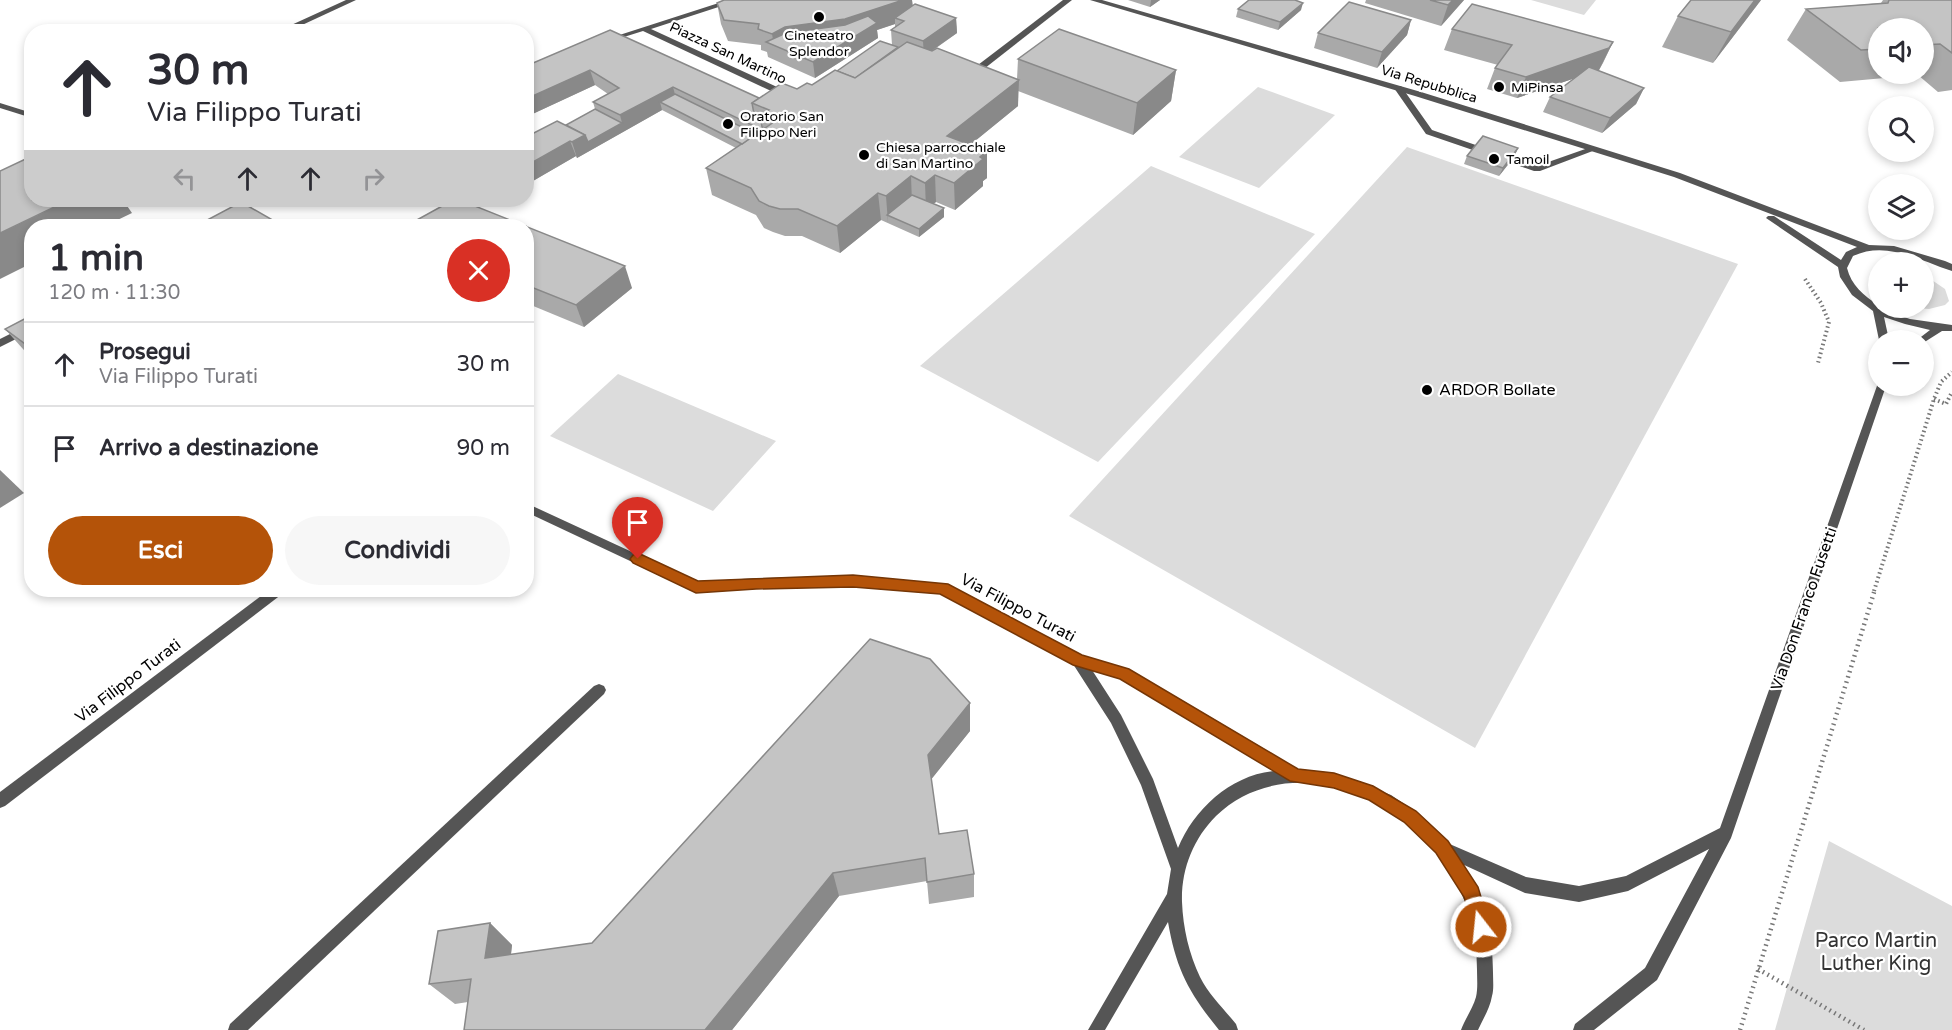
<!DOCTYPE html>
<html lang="it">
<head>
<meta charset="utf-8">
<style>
  :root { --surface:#fff; --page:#f7f7f7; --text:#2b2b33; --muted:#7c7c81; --line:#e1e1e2; --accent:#b45309 }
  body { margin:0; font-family:"Varela Round",sans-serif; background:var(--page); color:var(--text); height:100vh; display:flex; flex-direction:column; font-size:22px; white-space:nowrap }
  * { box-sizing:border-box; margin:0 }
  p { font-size:20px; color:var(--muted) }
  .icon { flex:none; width:33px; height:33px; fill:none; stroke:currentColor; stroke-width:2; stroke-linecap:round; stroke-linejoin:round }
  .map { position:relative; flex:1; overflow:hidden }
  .drawer { position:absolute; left:24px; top:219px; width:510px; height:378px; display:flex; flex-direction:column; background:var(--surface); border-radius:24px; box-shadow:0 3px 9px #0003 }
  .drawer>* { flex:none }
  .banner { position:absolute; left:24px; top:24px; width:510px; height:183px; border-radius:24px; box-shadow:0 3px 9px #0003; background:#fff; color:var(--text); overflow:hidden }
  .tools { position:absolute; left:1868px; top:18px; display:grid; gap:12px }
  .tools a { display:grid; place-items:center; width:66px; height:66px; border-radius:50%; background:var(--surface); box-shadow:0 3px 9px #0003; font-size:30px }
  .pin { position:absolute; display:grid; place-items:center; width:51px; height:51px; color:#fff; margin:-62px -26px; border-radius:50% 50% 50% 0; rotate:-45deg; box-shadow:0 0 6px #0007 }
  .pin .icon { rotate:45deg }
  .me { position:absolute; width:66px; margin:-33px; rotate:344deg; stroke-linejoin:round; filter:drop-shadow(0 0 4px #0008) }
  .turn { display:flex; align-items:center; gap:21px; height:126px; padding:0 24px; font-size:27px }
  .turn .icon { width:78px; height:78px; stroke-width:2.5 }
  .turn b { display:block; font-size:42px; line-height:51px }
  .lanes { display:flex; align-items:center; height:57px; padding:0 24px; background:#0003; justify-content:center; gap:30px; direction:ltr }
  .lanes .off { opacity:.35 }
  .round { display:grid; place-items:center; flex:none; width:63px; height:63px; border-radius:32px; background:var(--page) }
  .head { display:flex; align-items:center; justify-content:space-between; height:102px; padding:0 24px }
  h1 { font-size:36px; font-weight:700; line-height:45px }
  .action { display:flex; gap:12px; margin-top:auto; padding:12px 24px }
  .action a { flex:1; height:69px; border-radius:36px; background:var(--accent); color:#fff; font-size:24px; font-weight:700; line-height:69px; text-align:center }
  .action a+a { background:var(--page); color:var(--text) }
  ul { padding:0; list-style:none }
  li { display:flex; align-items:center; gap:18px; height:84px; padding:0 24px; border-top:2px solid var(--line) }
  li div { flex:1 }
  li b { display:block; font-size:22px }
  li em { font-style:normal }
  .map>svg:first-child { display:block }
  .green { fill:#dcdcdc }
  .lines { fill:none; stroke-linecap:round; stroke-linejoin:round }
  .path-far1 { stroke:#777; stroke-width:4; stroke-dasharray:1.5 3; stroke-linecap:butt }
  .path { stroke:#777; stroke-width:4.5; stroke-dasharray:1.5 4; stroke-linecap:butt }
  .lane { fill:#555; fill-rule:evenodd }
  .street { fill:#555; fill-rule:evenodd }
  .wall { fill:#a9a9a9; fill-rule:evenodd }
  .shaded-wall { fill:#898989 }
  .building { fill:#c4c4c4; stroke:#898989; stroke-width:1.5 }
  .route { fill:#b45309; stroke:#753606; stroke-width:1.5 }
  .poi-dot { fill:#000; stroke:#fff; stroke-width:2 }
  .labels { text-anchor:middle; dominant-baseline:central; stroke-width:4.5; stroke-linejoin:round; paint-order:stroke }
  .far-poi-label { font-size:14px; fill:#000; stroke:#fff; text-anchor:start }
  .far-street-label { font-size:14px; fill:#000; stroke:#fff }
  .poi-label { font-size:16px; fill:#000; stroke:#fff; text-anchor:start }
  .street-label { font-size:16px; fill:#000; stroke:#fff }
  .near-park-label { font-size:20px; fill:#333; stroke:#fff }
</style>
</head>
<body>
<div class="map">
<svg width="1952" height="1030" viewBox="0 0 1952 1030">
  <rect width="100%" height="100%" fill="#fff"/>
  <!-- green -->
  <g class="green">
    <path d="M1531 0H1596L1584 15Z"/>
    <path d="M1258 87 1335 115 1259 188 1179 157Z"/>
    <path d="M1407 147 1738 264 1475 748 1069 516Z"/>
    <path d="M1151 166 1315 234 1098 462 920 366Z"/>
    <path d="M1923 274 1945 289 1949 301 1945 305 1929 309 1917 308H1923Z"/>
    <path d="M618 374 776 441 713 511 550 436Z"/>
    <path d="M1829 841 1952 906V1030H1775Z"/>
  </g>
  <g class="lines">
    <!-- path-far1 -->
    <g class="path-far1">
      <path d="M1805 279 1821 303 1829 322 1818 363"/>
      <path d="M1934 399 1946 404 1952 392"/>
      <path d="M1874 591 1934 399 1941 382 1952 372"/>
    </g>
    <!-- path -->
    <g class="path">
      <path d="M1758 969 1864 1030"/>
      <path d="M1740 1030 1875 589"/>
    </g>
    <!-- lane -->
    <g class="lane">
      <path d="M1395 86H1401L1432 130 1537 166 1591 147 1598 149 1540 171H1534L1426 134 1394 88Z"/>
      <path d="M599 684 604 686 606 690 604 694 248 1030H228L230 1024 594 686Z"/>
    </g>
    <!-- street -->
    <g class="street">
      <path d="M346 0H356L287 32H276Z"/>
      <path d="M728 0H740L651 29 790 93V97H784L643 31 608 42 604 40Z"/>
      <path d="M1063 0H1072L980 72H974V68Z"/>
      <path d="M1090 0H1102L1421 92 1680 173 1869 245 1894 246 1945 261 1952 264V271C1920 261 1887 240 1853 256L1847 268C1851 285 1864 296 1878 305V308L1910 319 1952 325V331H1942L1923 343V340H1917L1930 330 1905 324 1884 317 1889 340H1879L1873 311 1852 295 1840 277 1838 267 1766 218 1768 216H1774L1841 260 1846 252 1857 247 1674 177 1415 96Z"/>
      <path d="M0 103 32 113V118L0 108Z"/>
      <path d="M252 200H263L221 226H210Z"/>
      <path d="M32 323V331L0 347V339Z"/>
      <path d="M1878 383V386H1886L1731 838 1657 980 1594 1030H1573L1575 1024 1645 968 1709 849 1628 891 1579 902 1525 893 1462 864C1484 898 1493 933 1493 973 1493 981 1494 989 1492 996 1490 1008 1483 1019 1478 1030H1461C1465 1019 1473 1008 1476 997 1478 988 1477 979 1477 970 1477 933 1469 902 1449 871 1434 848 1415 827 1392 812 1339 776 1264 769 1216 816 1193 839 1181 870 1182 902 1183 928 1189 954 1200 977 1209 995 1224 1009 1236 1024L1238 1030H1219C1189 993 1176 969 1168 922L1105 1030H1088L1167 894 1171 869 1141 785 1111 723 1073 664 941 593 853 586 756 588 696 592 526 512V503L697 582 756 578 853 576 947 584 1082 655 1129 670 1297 769 1344 777 1391 795 1416 812 1445 842 1526 877 1579 886 1626 876 1720 828ZM1092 670 1120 679 1274 771C1231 775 1194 809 1178 848L1153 779 1121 715Z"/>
      <path d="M269 590H284L282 594 5 806 0 808V792Z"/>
    </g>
  </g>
  <!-- wall -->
  <g class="wall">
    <path d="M724 0H912L913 6 956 18 957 33 932 51 1017 79 1018 59 1176 70 1171 101 1133 135 1018 91V106L970 145 987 151V178L983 181V186L955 210 936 202 933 204 944 217 919 237 881 220 840 253 802 236H785L773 232 764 228 756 215 712 195 706 168 736 148 662 110 577 158 576 156 526 185 566 125 595 109 593 102 608 94 595 85 526 117V66L610 30 759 98 812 85 837 71 899 47 892 45 891 30 895 27V24L877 30 878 38 815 78 768 57 767 52 761 50V45L728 41 721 24 717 3Z"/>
    <path d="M1128 0H1160L1150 7Z"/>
    <path d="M1366 0H1464L1441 26 1365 3Z"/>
    <path d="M1761 0 1713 63 1662 47 1678 16Z"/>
    <path d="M1883 0H1952V90L1938 92 1918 75 1840 82 1787 40 1806 9 1881 3ZM1878 28H1923V74H1878Z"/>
    <path d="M1238 9 1301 10 1278 30 1236 17Z"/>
    <path d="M1411 20 1407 35 1377 68 1314 48 1318 33Z"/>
    <path d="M1452 29 1613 42 1603 63 1599 70H1597L1644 88 1636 104 1602 133 1543 112 1550 97 1575 78 1517 98 1487 89 1495 68 1498 65 1444 50Z"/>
    <path d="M1518 148 1514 157 1499 176 1464 164 1467 156Z"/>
    <path d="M526 226 632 288 584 327 526 303Z"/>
    <path d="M32 315V359L5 329Z"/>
    <path d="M970 703V731L931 779 939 834 974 874V897L929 904 927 881 839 896 732 1030H464L468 1002 455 1004 429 984 490 923 512 945 511 955 592 943Z"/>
  </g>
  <!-- shaded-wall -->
  <g class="shaded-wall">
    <path d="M903 0H912L913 14 895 18V24L877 30 878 38 815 78 813 62 774 45 772 34 785 27Z"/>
    <path d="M1151 0H1160L1150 7Z"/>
    <path d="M1453 0H1464L1441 26 1448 5Z"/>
    <path d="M1755 0H1761L1713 63 1731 32Z"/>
    <path d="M1303 3 1301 10 1278 30 1280 22Z"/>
    <path d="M956 18 957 33 924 56 923 41Z"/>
    <path d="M1411 20 1407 35 1377 68 1382 52Z"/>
    <path d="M1613 42 1599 70 1517 98 1526 77Z"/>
    <path d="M590 70 595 85 526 117V99Z"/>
    <path d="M1176 70 1171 101 1133 135 1137 103Z"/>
    <path d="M1019 80 1018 106 948 163 947 136Z"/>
    <path d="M673 87 677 102H660L662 110 577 158 572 142 585 135 622 123 620 115Z"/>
    <path d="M1644 88 1636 104 1602 133 1610 118Z"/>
    <path d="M570 141 576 156 526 185V166Z"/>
    <path d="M1518 148 1514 157 1499 176 1503 168Z"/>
    <path d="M987 151V178L983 181V186L955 210 954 183Z"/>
    <path d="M935 175 936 202 926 209 925 183Z"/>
    <path d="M911 176 912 203 887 215 888 223 886 196Z"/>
    <path d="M878 193 881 220 840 253 837 226Z"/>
    <path d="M69 200H123L132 213 105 226H32V263L0 279V233Z"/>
    <path d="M944 208V217L919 237V229Z"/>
    <path d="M625 266 632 288 584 327 576 305Z"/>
    <path d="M0 470 24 493 0 508Z"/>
    <path d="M970 703V731L930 781 928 755Z"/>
    <path d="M833 873 839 896 732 1030H705Z"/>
    <path d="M490 923 512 945 508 978 485 958Z"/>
  </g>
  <!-- building -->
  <g class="building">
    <path d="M724 0H903L845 19 785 27 772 34 758 29 759 24 724 20 717 3Z"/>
    <path d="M1249 0H1295L1303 3 1280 22 1238 9Z"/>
    <path d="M1430 0H1453L1448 5Z"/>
    <path d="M1691 0H1755L1731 32 1678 16Z"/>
    <path d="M1889 0H1952V53L1940 44 1923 45V28H1878V49L1861 50 1806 9 1888 3Z"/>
    <path d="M1349 2 1411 20 1382 52 1318 33Z"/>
    <path d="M915 4 956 18 923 41 891 30 904 21 895 18Z"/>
    <path d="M1472 4 1613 42 1609 48 1526 77 1495 68 1512 45 1452 29Z"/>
    <path d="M868 16 877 23 813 62 766 42 786 33 845 25Z"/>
    <path d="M1059 29 1176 70 1137 103 1018 59Z"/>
    <path d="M610 30 759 98 752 103 754 114 760 116 762 127 765 128 762 130 673 87 620 115 593 102 619 88 590 70 526 99V66Z"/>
    <path d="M880 41 898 47 855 78 837 71Z"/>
    <path d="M907 42 932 51 937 48 1019 80 947 136 987 151 980 157 983 159 954 183 935 175 925 183 911 176 886 196 878 193 837 226 798 209H780L769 206 759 201 751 188 706 168 774 122 760 116 769 110 752 103 782 83 797 89 807 83 812 85 835 70 855 78Z"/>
    <path d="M1589 67 1644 88 1610 118 1550 97Z"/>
    <path d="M675 94 756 134 742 144 660 102Z"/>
    <path d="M595 109 622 123 588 142 585 135 566 125Z"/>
    <path d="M557 121 585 135 572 142 570 141 526 166V137Z"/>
    <path d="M1483 136 1518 148 1503 168 1467 156Z"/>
    <path d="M32 156V200H69L0 233V171Z"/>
    <path d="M912 195 944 208 919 229 887 215Z"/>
    <path d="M453 200H460L625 266 576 305 526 285V226H406Z"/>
    <path d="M241 202 283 226H196Z"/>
    <path d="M32 315V349L5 329Z"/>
    <path d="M870 639 930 659 970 703 928 755 939 834 967 830 974 874 927 882 925 858 833 873 705 1030H464L471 979 429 984 438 931 490 923 485 958 592 943Z"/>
  </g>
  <!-- route -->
  <path class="route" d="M638 553 698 581 853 575 948 584 1082 655 1129 669 1298 769 1334 773 1373 786 1416 811 1448 841 1478 887 1490 927 1488 933 1481 936 1475 933 1464 897 1436 853 1404 822 1369 800 1334 788 1290 781 1120 679 1073 665 940 594 853 587 756 589 696 593 633 563 630 559 633 555Z"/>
  <!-- markers -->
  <g class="poi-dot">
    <circle cx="819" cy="17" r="6"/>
    <circle cx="1499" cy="87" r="6"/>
    <circle cx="728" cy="124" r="6"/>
    <circle cx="864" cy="155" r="6"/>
    <circle cx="1494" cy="159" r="6"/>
    <circle cx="1427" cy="390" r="6"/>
  </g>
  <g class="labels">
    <!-- far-poi labels -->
    <g class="far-poi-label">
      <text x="819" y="35" text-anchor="middle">Cineteatro<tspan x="819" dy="16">Splendor</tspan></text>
      <text x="1511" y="87">MiPinsa</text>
      <text x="740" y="116">Oratorio San<tspan x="740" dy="16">Filippo Neri</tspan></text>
      <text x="876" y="147">Chiesa parrocchiale<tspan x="876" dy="16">di San Martino</tspan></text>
      <text x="1506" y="159">Tamoil</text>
    </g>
    <!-- far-street labels -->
    <g class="far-street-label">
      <text transform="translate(728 53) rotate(25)">Piazza San Martino</text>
      <text transform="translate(1429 84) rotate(17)">Via Repubblica</text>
    </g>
    <!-- poi labels -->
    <g class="poi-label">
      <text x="1439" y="390">ARDOR Bollate</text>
    </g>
    <!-- street labels -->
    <g class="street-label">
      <text transform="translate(1018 608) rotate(28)">Via Filippo Turati</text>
      <text transform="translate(1804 609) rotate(-71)">Via Don Franco Fusetti</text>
      <text transform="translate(128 681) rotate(-37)">Via Filippo Turati</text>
    </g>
    <!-- near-park labels -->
    <g class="near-park-label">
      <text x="1876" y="941">Parco Martin<tspan x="1876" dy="23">Luther King</tspan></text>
    </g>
  </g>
</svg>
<div class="tools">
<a><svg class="icon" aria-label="sound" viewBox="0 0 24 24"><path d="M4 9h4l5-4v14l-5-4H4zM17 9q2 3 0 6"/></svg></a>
<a><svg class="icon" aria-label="search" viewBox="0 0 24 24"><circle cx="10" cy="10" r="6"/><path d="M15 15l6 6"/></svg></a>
<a><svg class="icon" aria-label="layers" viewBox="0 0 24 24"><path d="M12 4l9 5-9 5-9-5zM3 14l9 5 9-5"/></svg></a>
<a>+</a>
<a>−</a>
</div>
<div class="pin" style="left:638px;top:559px;background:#d93025"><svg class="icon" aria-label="arrive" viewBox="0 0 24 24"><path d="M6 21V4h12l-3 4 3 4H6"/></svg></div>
<svg class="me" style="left:1481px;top:927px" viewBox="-20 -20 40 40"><circle r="17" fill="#b45309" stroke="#fff" stroke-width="3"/><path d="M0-11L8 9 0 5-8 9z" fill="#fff"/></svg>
<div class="banner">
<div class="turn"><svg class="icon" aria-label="ahead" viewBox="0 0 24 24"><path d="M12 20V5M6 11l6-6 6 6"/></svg><div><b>30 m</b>Via Filippo Turati</div></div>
<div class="lanes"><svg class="icon off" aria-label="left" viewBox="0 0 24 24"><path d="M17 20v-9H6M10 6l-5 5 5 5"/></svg><svg class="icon" aria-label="ahead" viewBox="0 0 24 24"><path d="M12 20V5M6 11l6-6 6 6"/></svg><svg class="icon" aria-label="ahead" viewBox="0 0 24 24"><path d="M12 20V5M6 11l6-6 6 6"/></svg><svg class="icon off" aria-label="right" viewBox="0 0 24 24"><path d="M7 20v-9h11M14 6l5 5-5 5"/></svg></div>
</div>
<section class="drawer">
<div class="head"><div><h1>1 min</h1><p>120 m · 11:30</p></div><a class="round" style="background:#d93025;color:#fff"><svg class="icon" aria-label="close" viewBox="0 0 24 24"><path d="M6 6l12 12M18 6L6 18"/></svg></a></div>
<ul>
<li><svg class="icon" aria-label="ahead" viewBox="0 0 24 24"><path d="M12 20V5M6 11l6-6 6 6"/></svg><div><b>Prosegui</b><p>Via Filippo Turati</p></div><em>30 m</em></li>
<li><svg class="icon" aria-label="arrive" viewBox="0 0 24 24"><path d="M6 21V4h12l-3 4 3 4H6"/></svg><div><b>Arrivo a destinazione</b></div><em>90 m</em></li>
</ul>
<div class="action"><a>Esci</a><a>Condividi</a></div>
</section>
</div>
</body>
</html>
